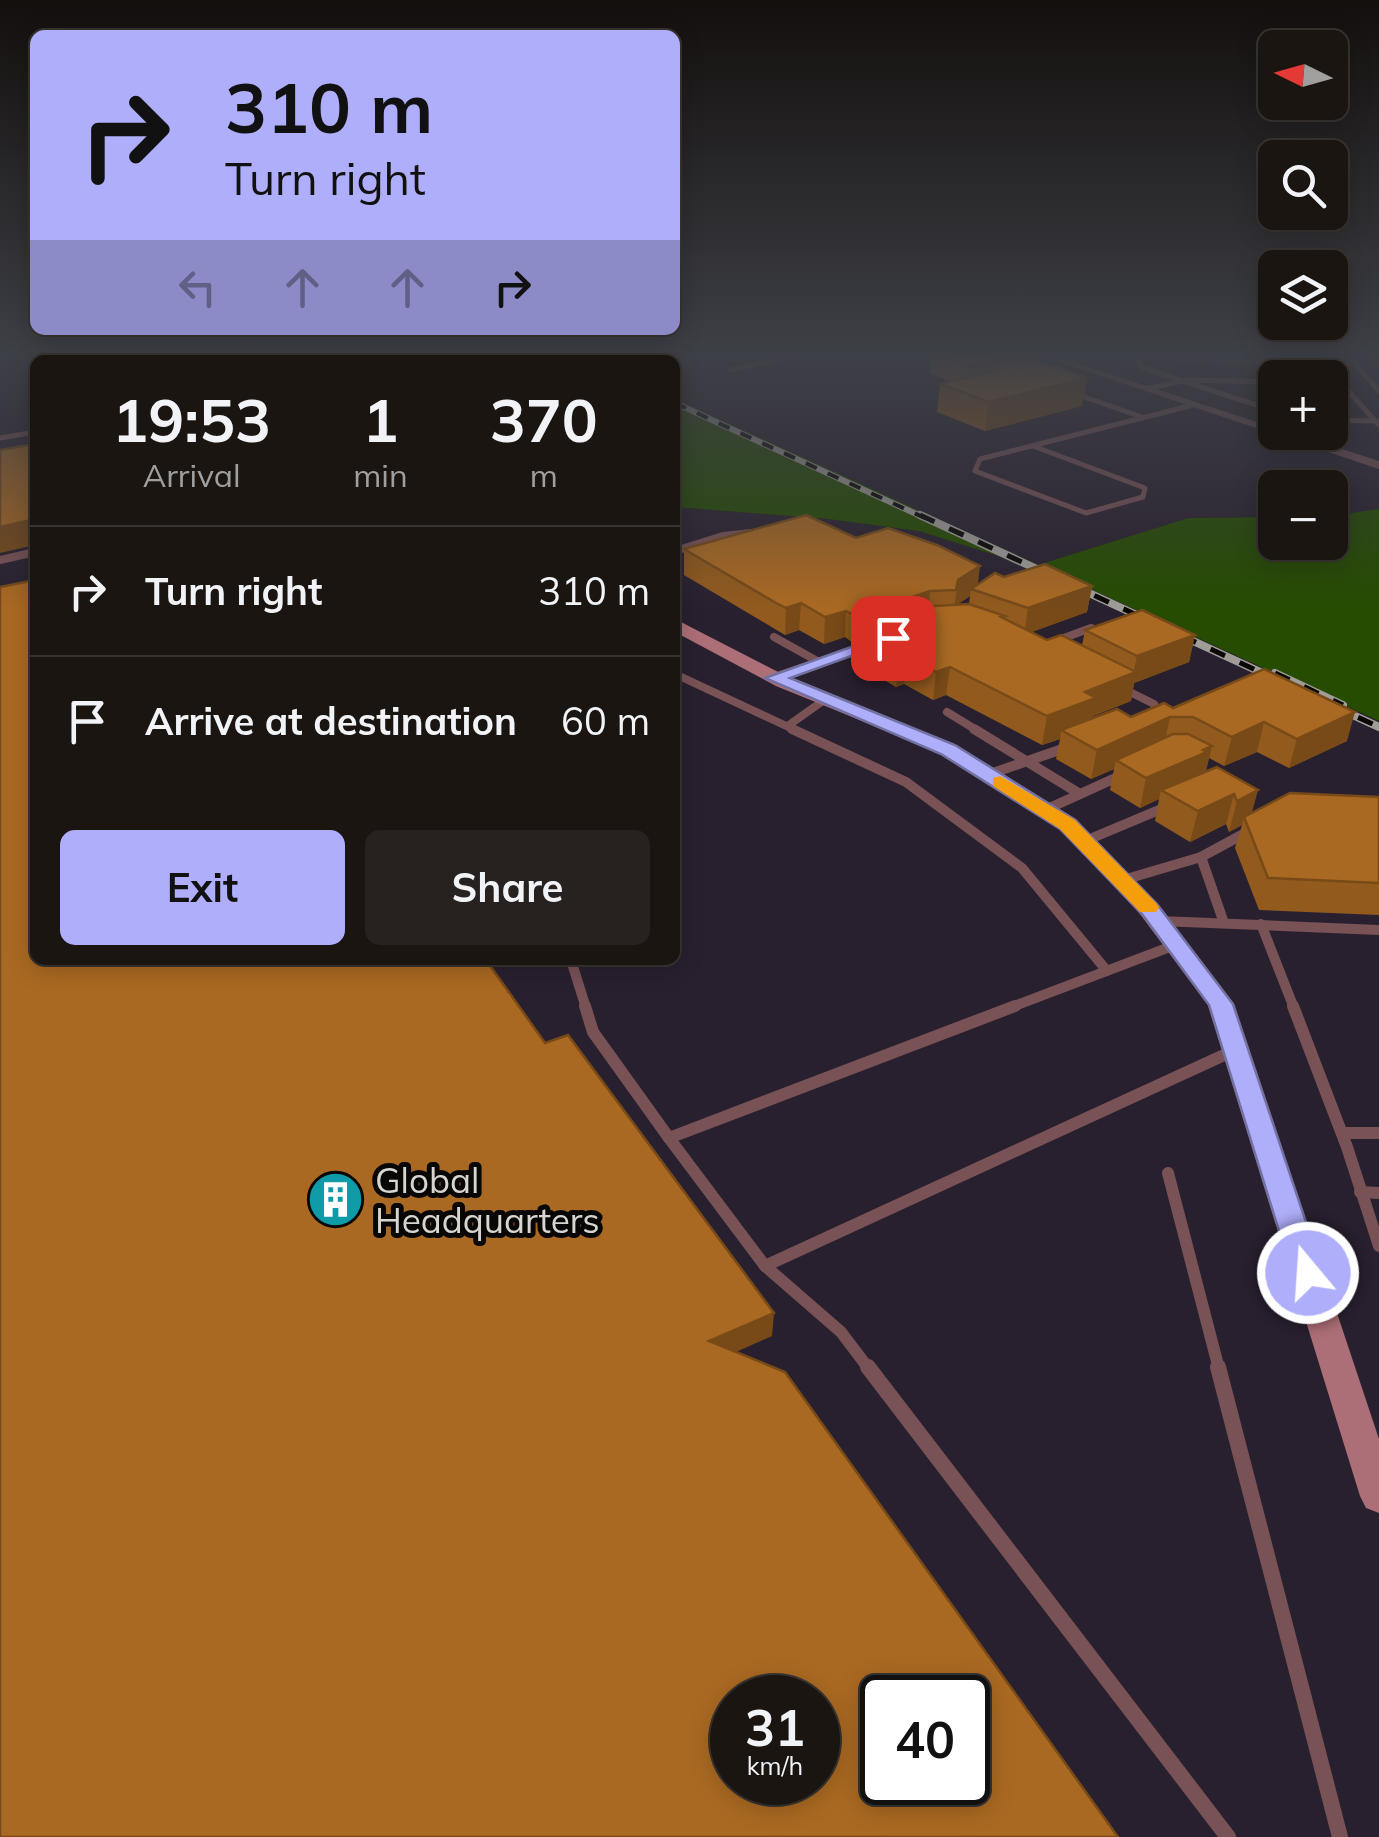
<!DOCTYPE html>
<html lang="en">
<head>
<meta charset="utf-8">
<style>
  :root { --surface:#1a1511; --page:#27221f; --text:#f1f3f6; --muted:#9f9f9f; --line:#383431; --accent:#afaefa }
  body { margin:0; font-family:Mulish,sans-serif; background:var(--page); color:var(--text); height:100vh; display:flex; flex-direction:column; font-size:38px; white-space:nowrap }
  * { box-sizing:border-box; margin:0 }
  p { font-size:32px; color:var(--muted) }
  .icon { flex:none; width:55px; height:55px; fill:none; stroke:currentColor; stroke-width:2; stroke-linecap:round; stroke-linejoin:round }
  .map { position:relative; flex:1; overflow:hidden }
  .side { position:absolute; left:30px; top:355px; width:650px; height:610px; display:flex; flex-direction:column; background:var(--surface); border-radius:15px; box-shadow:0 5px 25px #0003,0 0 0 2px var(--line) }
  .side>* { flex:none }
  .banner { position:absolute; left:30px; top:30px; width:650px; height:305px; border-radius:15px; box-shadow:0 5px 25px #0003,0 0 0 2px var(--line); background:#afaefa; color:#111; overflow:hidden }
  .needle { width:65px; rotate:275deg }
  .fabs { position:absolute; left:1258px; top:30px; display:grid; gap:20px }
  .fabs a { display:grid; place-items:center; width:90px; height:90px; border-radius:15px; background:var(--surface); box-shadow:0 5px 25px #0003,0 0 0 2px var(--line); font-size:50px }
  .speed { position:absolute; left:710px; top:1675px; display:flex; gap:20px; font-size:50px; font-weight:700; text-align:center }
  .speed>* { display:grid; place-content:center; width:130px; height:130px; border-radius:50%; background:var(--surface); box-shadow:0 5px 25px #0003,0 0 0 2px var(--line); line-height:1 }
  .speed small { font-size:25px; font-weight:400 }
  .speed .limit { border:5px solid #111; border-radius:15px; background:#fff; color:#111 }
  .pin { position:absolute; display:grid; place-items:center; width:85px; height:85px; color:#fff; margin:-42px; border-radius:20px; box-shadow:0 5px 15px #0006 }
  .me { position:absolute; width:110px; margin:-55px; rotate:342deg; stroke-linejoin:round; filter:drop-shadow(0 0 8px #0008) }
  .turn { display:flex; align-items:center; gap:35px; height:210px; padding:0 30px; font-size:45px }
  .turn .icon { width:130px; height:130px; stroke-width:2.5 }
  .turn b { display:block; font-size:70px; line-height:85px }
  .lanes { display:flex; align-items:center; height:95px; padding:0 30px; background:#0003; justify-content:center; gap:50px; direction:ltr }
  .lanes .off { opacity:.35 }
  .eta { display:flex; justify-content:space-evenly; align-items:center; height:170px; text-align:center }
  .eta b { font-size:60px; font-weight:700; line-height:70px }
  .cta { display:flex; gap:20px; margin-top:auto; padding:20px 30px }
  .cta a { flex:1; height:115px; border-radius:15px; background:var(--accent); color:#111; font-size:40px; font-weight:700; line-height:115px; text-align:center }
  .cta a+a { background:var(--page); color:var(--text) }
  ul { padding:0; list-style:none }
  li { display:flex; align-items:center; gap:30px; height:130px; padding:0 30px; border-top:2px solid var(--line) }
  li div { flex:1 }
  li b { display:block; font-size:38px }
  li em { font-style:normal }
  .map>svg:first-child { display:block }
  .industrial { fill:#29202f; fill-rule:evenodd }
  .green { fill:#254c00 }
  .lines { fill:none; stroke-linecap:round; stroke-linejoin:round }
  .lane-far4 { stroke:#795256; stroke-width:5 }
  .lane-far3 { stroke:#795256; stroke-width:8 }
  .lane-far2 { stroke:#795256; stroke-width:10 }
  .lane-far1 { stroke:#795256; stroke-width:12 }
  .lane { stroke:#795256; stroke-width:16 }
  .street { fill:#795256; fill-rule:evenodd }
  .secondary { fill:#ad6f77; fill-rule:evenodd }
  .rail-far1-casing { stroke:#a09c98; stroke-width:6 }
  .rail-casing { stroke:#a09c98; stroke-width:8 }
  .rail-far1 { stroke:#090705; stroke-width:4; stroke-dasharray:12; stroke-linecap:butt }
  .rail { stroke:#090705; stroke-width:5; stroke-dasharray:16; stroke-linecap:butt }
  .wall { fill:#925a1d; fill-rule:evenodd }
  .shaded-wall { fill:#774a18 }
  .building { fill:#aa6922; stroke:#774a18; stroke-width:2.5; fill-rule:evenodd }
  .route { fill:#afaefa; stroke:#7271a2; stroke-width:2.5 }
  .slow { fill:#f59e0b }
  .labels { text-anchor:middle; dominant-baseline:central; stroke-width:10; stroke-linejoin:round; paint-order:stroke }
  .near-poi-label { font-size:35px; fill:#d8d4d0; stroke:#090705; text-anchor:start }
</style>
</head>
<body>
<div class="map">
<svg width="1379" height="1837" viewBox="0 0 1379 1837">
  <rect width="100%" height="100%" fill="#221c17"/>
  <!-- industrial -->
  <path class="industrial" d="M0 353H1379V509L1330 516V488H1275V517L1188 518 1039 565 1379 721V1837H0ZM577 354 590 360H675V399L1036 565 919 531 828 519 675 507V960H35V360H546ZM1275 378H1330V432H1275ZM732 1698H818V1782H732ZM882 1698H968V1782H882Z"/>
  <!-- green -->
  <path class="green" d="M675 399 1038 565 1188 518 1275 517V542H1330V516L1379 509V721L1038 565 1031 566 919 531 828 519 675 507Z"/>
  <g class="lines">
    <!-- lane-far4 -->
    <g class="lane-far4">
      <path d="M1346 353 1379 391"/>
      <path d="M365 360H369"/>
      <path d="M507 360 515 353"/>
      <path d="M730 370 807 353"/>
      <path d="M1146 389 1187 380 1275 382"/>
      <path d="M1073 393 1142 417"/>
      <path d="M1275 411 1143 368 1133 357 1324 364 1379 425"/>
      <path d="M1330 420 1376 421"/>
      <path d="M0 438 35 432"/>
      <path d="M1033 446 1145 488 1143 497 1086 513 975 471 980 459 1193 405"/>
    </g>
    <!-- lane-far3 -->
    <g class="lane-far3">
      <path d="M675 551 723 536 751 533"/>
      <path d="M0 560 35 552"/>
      <path d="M774 637 819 662"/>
      <path d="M1053 642 1091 628"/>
      <path d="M675 674 797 731"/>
      <path d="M774 677 878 642"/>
      <path d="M1124 689 1154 704 1158 711 1154 716"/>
      <path d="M947 712 978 731"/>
      <path d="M789 725 827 698"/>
    </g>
    <!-- lane-far2 -->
    <g class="lane-far2">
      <path d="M792 729 906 782 1022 868 1107 971"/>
      <path d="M974 729 1080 794"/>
      <path d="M990 774 1068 747"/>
      <path d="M1045 810 1122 775"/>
      <path d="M1085 841 1166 807"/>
      <path d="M1201 857 1249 831"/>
      <path d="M1123 880 1201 857 1224 923"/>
      <path d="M1160 921 1379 930"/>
      <path d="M1261 924 1294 1008"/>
      <path d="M571 960 586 1008"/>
      <path d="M1009 1008 1175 945"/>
    </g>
    <!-- lane-far1 -->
    <g class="lane-far1">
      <path d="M585 1006 593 1032 669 1138"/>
      <path d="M1015 1006 669 1138 765 1266 1235 1050"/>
      <path d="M1293 1006 1347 1147 1379 1246"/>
      <path d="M1342 1133H1379"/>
      <path d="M1168 1173 1219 1369"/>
      <path d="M1360 1192 1379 1193"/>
      <path d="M765 1266 841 1332 869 1369"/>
    </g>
    <!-- lane -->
    <g class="lane">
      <path d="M868 1367 1228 1837"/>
      <path d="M1218 1367 1340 1837"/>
    </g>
    <!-- street -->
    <path class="street" d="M1032 353H1046L1275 428V432H1290L1379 461V469Z"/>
    <!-- secondary -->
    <g class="secondary">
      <path d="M235 353H249L259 360H244Z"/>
      <path d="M675 619 790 678 955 745 1076 819 1158 904 1234 1004 1379 1439V1513L1366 1508 1360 1496 1208 1005 1140 914 1060 829 941 753 776 686 675 632Z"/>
    </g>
    <defs>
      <g id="rail-far1">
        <path d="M574 353 590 360"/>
        <path d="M675 403 925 518"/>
      </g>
      <g id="rail">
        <path d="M920 515 1284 683"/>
        <path d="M1275 673 1343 705"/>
        <path d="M1329 704 1379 727"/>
      </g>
    </defs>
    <!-- rail-far1 casing -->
    <use href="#rail-far1" class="rail-far1-casing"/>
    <!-- rail casing -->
    <use href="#rail" class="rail-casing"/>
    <!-- rail-far1 -->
    <use href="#rail-far1" class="rail-far1"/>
    <!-- rail -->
    <use href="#rail" class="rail"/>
  </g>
  <!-- wall -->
  <g class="wall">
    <path d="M932 353 1028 358 1082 406 985 431 937 412 940 384 950 381 930 374Z"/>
    <path d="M1366 353H1379V366Z"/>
    <path d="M856 538 978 585 1004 577 1092 586 1087 612 1031 632 1047 640 1082 646 1085 630 1195 635 1189 662 1134 683 1131 701 1093 716V718L1131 717 1173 708 1264 669 1347 741 1289 768 1257 752 1224 766 1209 758 1205 772 1217 767 1252 813 1379 797V915L1259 910 1235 848 1242 825 1229 832 1226 824 1190 842 1155 821 1159 799 1140 808 1110 790 1114 769 1091 779 1056 759 1060 739 1042 745 946 695 933 700 904 684 896 687 867 670 869 643 872 642V636L853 643 845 637 824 644 799 630 785 635 684 575V549ZM970 596 969 604H958Z"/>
  </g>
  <!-- shaded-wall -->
  <g class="shaded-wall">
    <path d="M1021 353H1029L1026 371 998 370 990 367 988 381 966 387 968 366Z"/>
    <path d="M1087 378 1082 406 985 431 989 402Z"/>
    <path d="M35 519V545L0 553V527Z"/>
    <path d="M980 566 977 591 971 589 970 596 955 606 953 616 958 580Z"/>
    <path d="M1092 586 1087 612 1024 635 1028 608Z"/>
    <path d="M930 591 928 618 873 626 872 636 853 643 855 616Z"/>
    <path d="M801 603 799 630 785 635 786 608Z"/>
    <path d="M846 611 845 637 824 644 825 617Z"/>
    <path d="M1195 635 1189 662 1134 683 1131 701 1093 716 1091 727 1061 730 1060 739 1042 745 1047 716 1085 692 1133 674 1137 656Z"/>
    <path d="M907 657 904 684 896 687 899 659Z"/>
    <path d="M950 667 946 695 933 700 936 672Z"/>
    <path d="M1355 712 1347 741 1289 768 1297 739Z"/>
    <path d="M1170 717 1164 746 1116 760 1114 769 1091 779 1097 750Z"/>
    <path d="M1264 722 1257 752 1224 766 1232 737Z"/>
    <path d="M1212 746 1205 776 1161 790 1159 799 1140 808 1146 778Z"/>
    <path d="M1258 790 1250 820 1244 817 1242 825 1229 832 1237 801Z"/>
    <path d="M1234 794 1226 824 1190 842 1198 811Z"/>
    <path d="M774 1313 772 1336 709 1364V1341Z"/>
  </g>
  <!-- building -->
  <g class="building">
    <path d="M932 353H1021L968 366Z"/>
    <path d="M1027 357 1087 378 989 402 940 384 998 370 990 367Z"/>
    <path d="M35 444V519L0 527V450Z"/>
    <path d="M806 515 856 538 888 528 937 545 980 566 958 580 956 590 930 591 855 616 846 611 825 617 801 603 786 608 776 603 684 549Z"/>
    <path d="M1045 564 1092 586 1028 608 971 589 995 573 1004 577Z"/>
    <path d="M35 580V960H486L545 1043 568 1035 774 1313 709 1341 785 1372 1118 1837H0V587ZM732 1698H818V1782H732ZM882 1698H968V1782H882Z"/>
    <path d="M969 604 1005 616 1001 617 1047 640 1061 635 1136 672 1085 692 1096 698 1047 716 950 667 936 672 907 657 899 659 869 643 890 635 873 626 934 606Z"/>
    <path d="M1142 610 1195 635 1137 656 1085 630Z"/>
    <path d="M1264 669 1355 712 1297 739 1264 722 1232 737 1193 717H1170L1097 750 1061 730 1117 709 1131 717 1164 703 1173 708Z"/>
    <path d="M1173 734H1188L1212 746 1203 750 1207 752 1146 778 1116 760Z"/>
    <path d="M1217 767 1258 790 1237 801 1234 794 1198 811 1161 790Z"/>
    <path d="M1290 793 1379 797V883L1268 878 1244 817Z"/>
  </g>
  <!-- sky -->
  <linearGradient id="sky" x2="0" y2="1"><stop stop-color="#130f0d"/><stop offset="0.58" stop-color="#3e4047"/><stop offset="1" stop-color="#3e4047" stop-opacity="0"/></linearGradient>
  <rect width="1379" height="610" fill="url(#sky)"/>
  <!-- route -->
  <path class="route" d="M887 634 901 638 790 678 955 745 1075 820 1157 904 1233 1004 1323 1273 1318 1282 1308 1285 1297 1282 1292 1273 1209 1005 1142 914 1060 829 941 754 765 678Z"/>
  <!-- slow -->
  <path class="slow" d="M1000 776 1075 820 1156 903 1159 907 1156 912H1140L1060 829 993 786V778Z"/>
  <!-- icons -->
  <defs>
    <symbol id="building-disc" viewBox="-11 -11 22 22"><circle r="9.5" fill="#0f9aa8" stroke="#090705"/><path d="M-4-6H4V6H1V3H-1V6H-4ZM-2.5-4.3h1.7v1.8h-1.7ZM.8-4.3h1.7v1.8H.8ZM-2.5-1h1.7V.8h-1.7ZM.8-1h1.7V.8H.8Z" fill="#fff"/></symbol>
  </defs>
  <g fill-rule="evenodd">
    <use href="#building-disc" x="304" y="1168" width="63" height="63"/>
  </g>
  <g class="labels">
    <!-- near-poi labels -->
    <g class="near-poi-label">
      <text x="375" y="1180">Global<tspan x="375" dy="40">Headquarters</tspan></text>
    </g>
  </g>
</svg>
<div class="fabs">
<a><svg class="needle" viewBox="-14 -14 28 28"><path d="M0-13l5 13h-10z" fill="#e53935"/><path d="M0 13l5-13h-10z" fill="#9f9f9f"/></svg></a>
<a><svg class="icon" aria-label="search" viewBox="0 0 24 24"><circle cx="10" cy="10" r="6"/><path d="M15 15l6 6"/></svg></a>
<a><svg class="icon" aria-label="layers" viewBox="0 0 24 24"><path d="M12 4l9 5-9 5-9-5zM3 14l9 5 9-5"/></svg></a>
<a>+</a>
<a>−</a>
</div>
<div class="speed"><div>31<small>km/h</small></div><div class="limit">40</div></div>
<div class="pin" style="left:893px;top:638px;background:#d93025"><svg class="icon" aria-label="arrive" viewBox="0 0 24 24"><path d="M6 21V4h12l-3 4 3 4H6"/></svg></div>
<svg class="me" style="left:1308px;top:1273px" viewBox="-20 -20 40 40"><circle r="17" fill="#afaefa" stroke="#fff" stroke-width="3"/><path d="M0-11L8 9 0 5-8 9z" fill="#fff"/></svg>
<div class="banner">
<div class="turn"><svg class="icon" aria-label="right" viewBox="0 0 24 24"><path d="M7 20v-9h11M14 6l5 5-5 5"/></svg><div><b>310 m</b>Turn right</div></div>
<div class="lanes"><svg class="icon off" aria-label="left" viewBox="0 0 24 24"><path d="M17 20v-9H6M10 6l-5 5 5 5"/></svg><svg class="icon off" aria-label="ahead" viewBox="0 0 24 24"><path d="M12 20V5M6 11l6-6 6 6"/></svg><svg class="icon off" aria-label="ahead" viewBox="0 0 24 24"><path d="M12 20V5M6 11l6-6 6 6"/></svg><svg class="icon" aria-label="right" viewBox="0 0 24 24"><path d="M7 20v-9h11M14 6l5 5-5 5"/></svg></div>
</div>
<section class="side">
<div class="eta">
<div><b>19:53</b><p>Arrival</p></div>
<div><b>1</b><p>min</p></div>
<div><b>370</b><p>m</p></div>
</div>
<ul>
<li><svg class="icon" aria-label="right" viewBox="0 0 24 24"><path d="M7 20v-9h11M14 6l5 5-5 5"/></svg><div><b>Turn right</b></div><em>310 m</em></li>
<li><svg class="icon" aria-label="arrive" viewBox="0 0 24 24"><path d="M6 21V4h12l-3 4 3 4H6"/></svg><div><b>Arrive at destination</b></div><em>60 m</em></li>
</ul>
<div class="cta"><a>Exit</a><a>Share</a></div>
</section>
</div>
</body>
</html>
